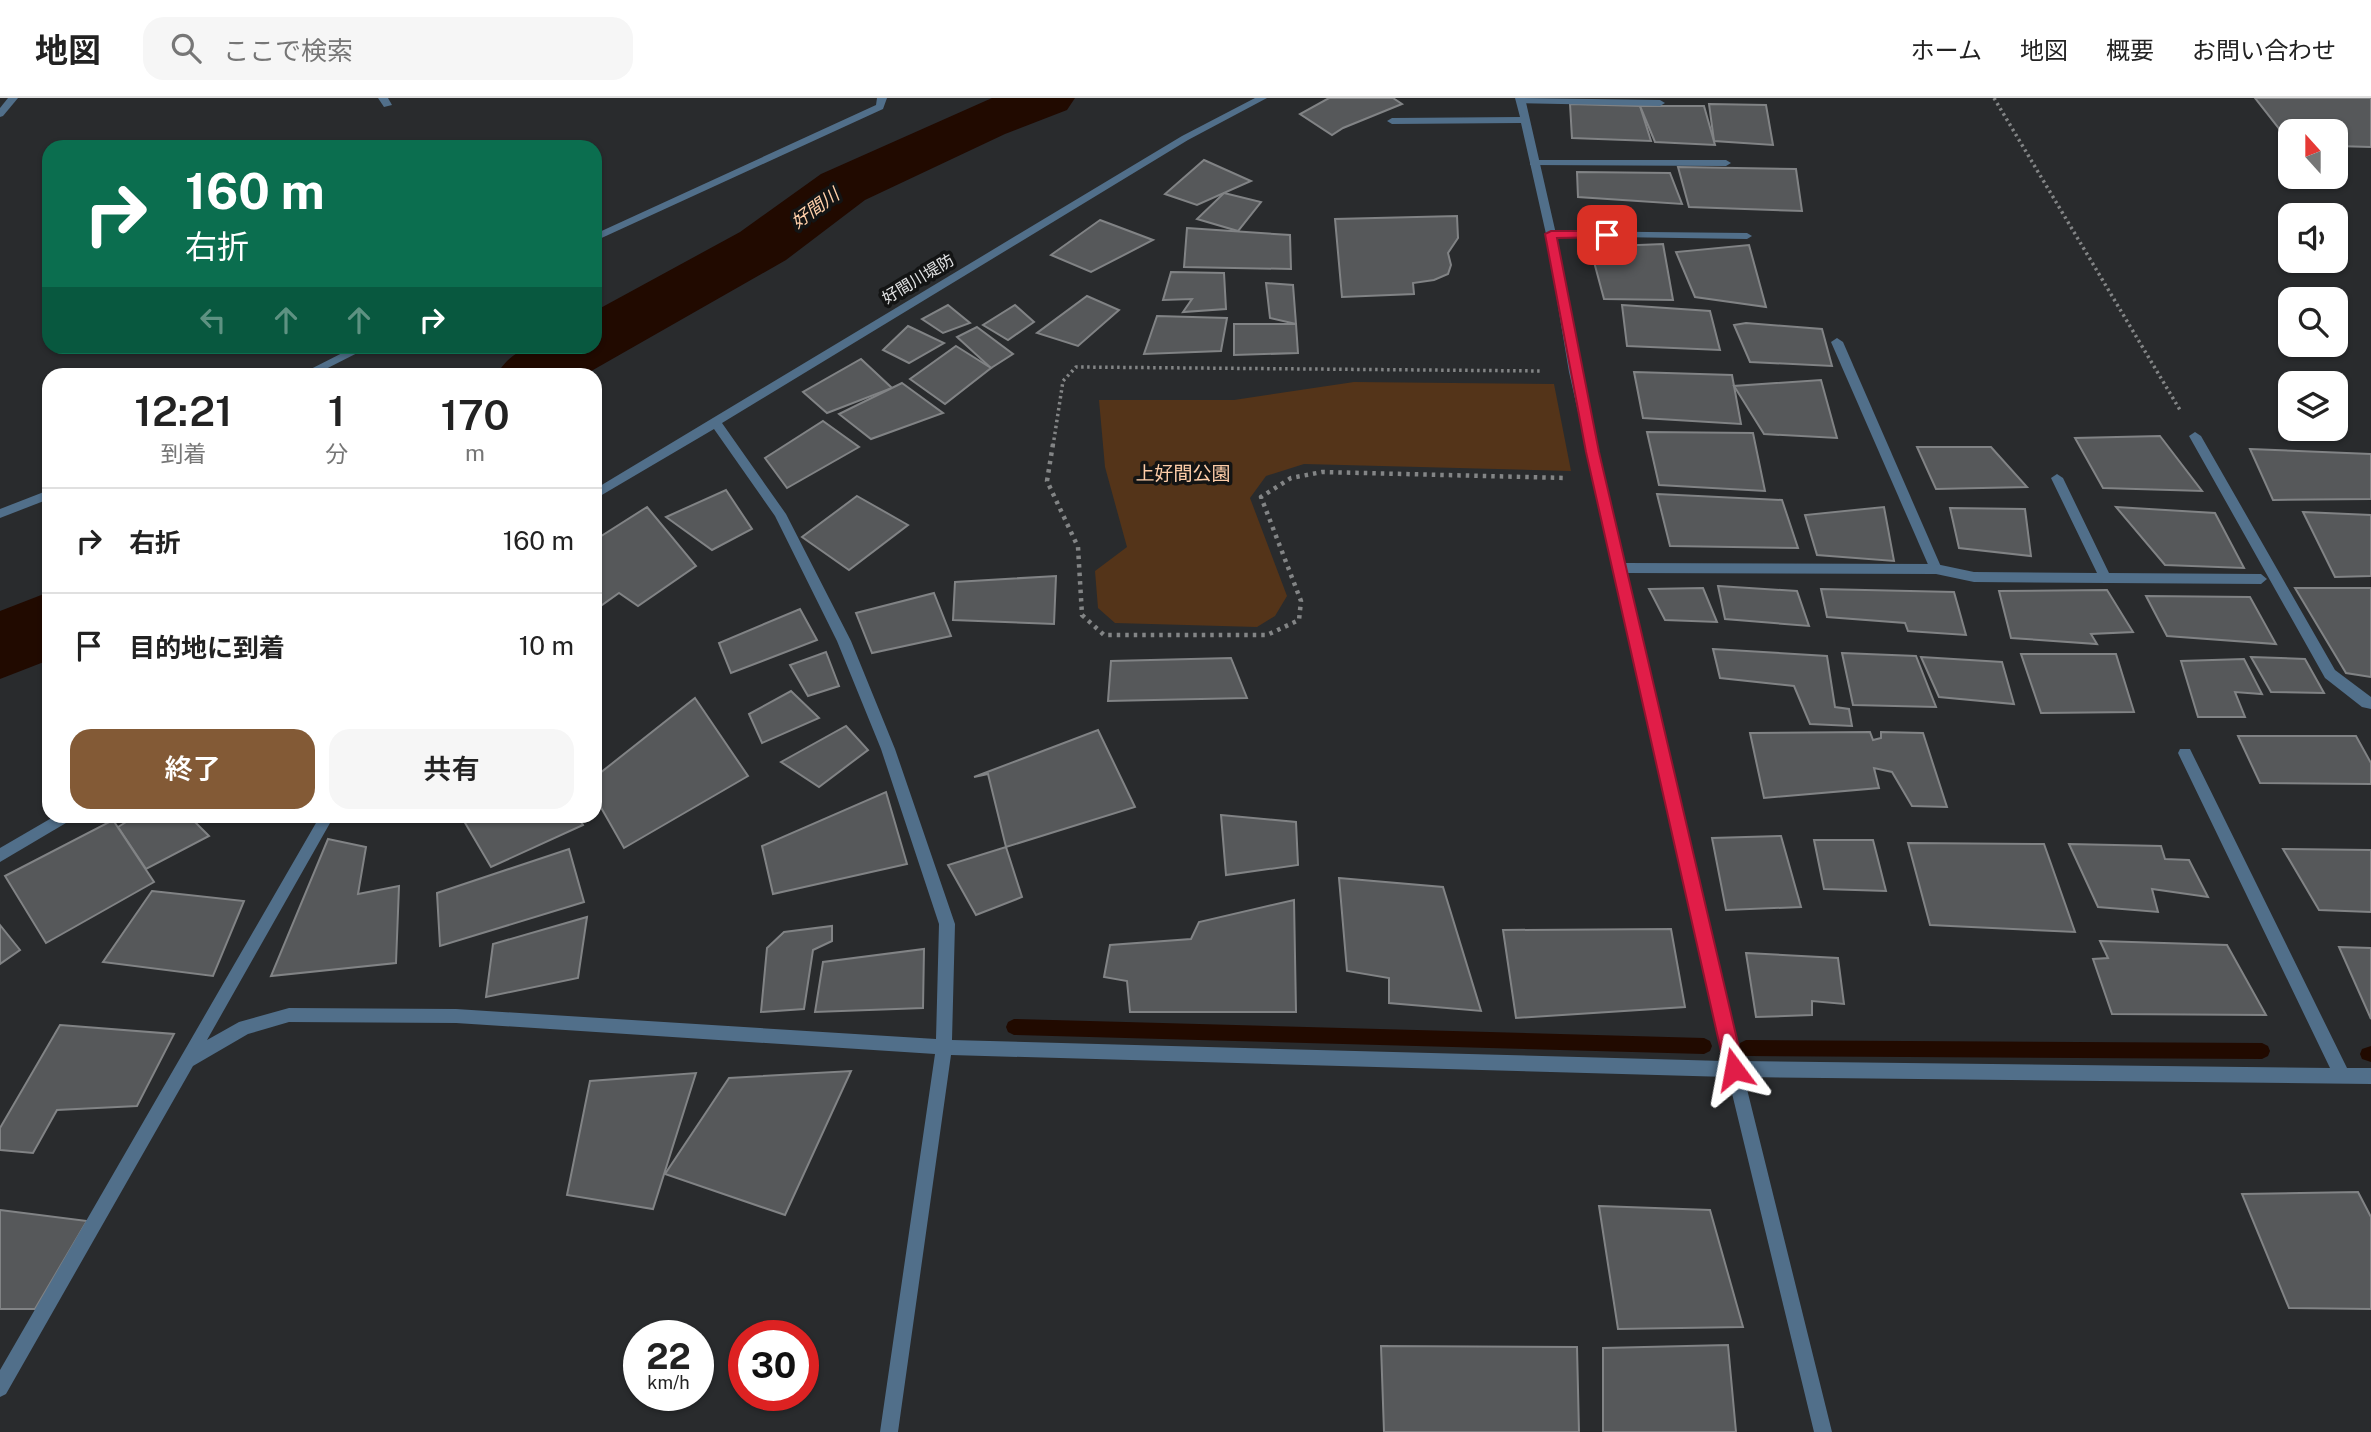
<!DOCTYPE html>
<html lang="ja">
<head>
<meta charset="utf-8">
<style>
  :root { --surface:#fff; --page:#f6f6f6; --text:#222; --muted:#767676; --line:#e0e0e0; --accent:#835a36 }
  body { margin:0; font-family:"Public Sans","Noto Sans JP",sans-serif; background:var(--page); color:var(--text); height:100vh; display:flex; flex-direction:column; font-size:26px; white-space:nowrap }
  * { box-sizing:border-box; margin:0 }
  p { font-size:23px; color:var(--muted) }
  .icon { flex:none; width:38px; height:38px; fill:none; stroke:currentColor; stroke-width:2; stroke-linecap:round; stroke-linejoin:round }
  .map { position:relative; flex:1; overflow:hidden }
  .panel { position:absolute; left:42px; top:270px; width:560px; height:455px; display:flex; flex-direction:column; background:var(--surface); border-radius:21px; box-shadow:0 2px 5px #0004 }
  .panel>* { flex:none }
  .guide { position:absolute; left:42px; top:42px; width:560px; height:214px; border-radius:21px; box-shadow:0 2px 5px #0004; background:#0b6e4f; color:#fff; overflow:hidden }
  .needle { width:46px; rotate:339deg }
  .buttons { position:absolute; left:2278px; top:21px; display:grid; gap:14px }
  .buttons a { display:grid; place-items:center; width:70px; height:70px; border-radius:14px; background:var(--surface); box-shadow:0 2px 5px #0004; font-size:35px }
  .speed { position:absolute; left:623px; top:1222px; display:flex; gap:14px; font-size:35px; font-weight:700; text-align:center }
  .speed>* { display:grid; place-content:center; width:91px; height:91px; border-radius:50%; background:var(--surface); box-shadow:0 2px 5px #0004; line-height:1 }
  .speed small { font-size:18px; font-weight:400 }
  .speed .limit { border:10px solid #d22; background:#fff; color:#111 }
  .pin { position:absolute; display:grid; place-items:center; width:60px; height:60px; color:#fff; margin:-30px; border-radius:14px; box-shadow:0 4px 10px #0006 }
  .me { position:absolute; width:77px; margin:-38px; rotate:347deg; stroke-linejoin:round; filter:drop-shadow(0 0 5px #0008) }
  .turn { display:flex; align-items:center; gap:24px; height:147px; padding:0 28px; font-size:32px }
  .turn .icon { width:91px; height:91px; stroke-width:2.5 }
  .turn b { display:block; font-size:49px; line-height:60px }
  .lanes { display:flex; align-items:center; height:66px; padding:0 28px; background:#0003; justify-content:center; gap:35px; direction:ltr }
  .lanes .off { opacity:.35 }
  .eta { display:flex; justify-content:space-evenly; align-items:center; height:119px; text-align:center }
  .eta b { font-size:42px; font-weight:600; line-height:49px }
  .action { display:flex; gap:14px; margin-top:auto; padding:14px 28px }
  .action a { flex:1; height:80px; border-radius:21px; background:var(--accent); color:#fff; font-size:28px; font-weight:600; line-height:80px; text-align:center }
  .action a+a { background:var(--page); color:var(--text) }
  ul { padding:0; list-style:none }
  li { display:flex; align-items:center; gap:21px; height:105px; padding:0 28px; border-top:2px solid var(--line) }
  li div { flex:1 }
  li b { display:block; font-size:26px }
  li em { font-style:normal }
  header { display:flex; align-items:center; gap:42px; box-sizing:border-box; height:98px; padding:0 35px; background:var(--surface); border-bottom:2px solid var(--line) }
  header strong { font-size:33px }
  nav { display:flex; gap:38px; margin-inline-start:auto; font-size:24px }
  .search { width:490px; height:63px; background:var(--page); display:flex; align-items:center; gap:18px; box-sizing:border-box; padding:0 24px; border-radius:21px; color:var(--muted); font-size:26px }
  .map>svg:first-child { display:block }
  .green { fill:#543419 }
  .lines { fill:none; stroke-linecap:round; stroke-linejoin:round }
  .stream { fill:#210a00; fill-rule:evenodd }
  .river { fill:#210a00; fill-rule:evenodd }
  .building { fill:#56585a; stroke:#818385; stroke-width:2 }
  .path-far1 { stroke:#838586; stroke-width:3.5; stroke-dasharray:2.5 3.5; stroke-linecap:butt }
  .path { stroke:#838586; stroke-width:4.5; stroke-dasharray:3.5 5; stroke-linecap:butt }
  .service { fill:#516f8a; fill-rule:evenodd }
  .minor { fill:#516f8a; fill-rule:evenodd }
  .route { fill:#e11d48; stroke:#92132f; stroke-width:2 }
  .labels { text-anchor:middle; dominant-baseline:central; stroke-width:7; stroke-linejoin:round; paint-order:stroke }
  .far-street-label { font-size:16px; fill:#e3e4e5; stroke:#131414 }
  .far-water-label { font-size:18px; font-style:italic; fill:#ffcfa9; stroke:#131414 }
  .park-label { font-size:19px; fill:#fecda8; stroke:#131414 }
</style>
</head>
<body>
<header>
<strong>地図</strong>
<div class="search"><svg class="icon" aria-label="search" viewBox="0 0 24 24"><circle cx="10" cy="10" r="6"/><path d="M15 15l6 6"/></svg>ここで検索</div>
<nav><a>ホーム</a><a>地図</a><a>概要</a><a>お問い合わせ</a></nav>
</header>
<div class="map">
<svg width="2371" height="1334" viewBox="0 0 2371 1334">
  <rect width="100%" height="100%" fill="#292b2d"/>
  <!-- green -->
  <path class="green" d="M1354 284 1554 286 1571 373 1304 366 1266 378 1250 400 1287 498 1275 518 1257 529 1115 525 1098 510 1095 473 1127 449 1105 369 1099 302H1234Z"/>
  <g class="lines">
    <!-- stream -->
    <g class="stream">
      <path d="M1014 921 1704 940 1710 943 1712 948 1710 953 1704 956 1014 937 1008 934 1006 929 1008 924Z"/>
      <path d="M1746 942 2262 945 2268 948 2270 953 2268 958 2262 961 1746 958 1740 955 1738 950 1740 945Z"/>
      <path d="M2371 948V964L2362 961 2360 956 2362 951Z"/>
    </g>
    <!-- river -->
    <g class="river">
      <path d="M992 0H1075L1067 12 1005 36 865 102 786 162 586 276H497C520 238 555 248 595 248V213L740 134 821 76Z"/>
      <path d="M49 494V562L0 581V513Z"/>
    </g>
  </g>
  <!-- building -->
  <g class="building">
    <path d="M1329 0H1393L1402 6 1343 30 1332 37 1300 16Z"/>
    <path d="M2255 0H2371V49L2336 48V33H2291V46Z"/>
    <path d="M1570 6 1640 8 1651 43 1572 40Z"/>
    <path d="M1709 6 1766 7 1773 47 1714 43Z"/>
    <path d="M1640 8H1704L1715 47 1655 44Z"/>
    <path d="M1204 62 1251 83 1197 107 1165 96Z"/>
    <path d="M1678 69 1796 71 1802 113 1689 109Z"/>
    <path d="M1577 74 1670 75 1682 106 1578 99Z"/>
    <path d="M1224 95 1261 104 1238 133 1197 121Z"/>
    <path d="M1457 118 1458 140 1448 155 1451 167 1448 176 1434 182 1413 185 1414 196 1342 199 1335 121Z"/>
    <path d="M1100 122 1153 142 1091 174 1051 157Z"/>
    <path d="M1187 130 1290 137 1291 171 1184 169Z"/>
    <path d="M1663 146 1673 202 1604 201 1590 149Z"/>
    <path d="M1749 147 1766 209 1695 199 1676 154Z"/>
    <path d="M1171 174 1224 175 1226 211 1183 214 1192 201 1163 202Z"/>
    <path d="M1266 185 1293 187 1296 226 1270 220Z"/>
    <path d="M1087 198 1119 212 1078 248 1037 235Z"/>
    <path d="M948 207 970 225 943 235 922 221Z"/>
    <path d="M1015 207 1034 224 1008 242 983 227Z"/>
    <path d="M1622 207 1710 213 1720 252 1627 248Z"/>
    <path d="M1157 218 1227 220 1221 253 1144 256Z"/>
    <path d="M1746 225 1822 231 1832 268 1750 264 1734 227Z"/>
    <path d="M1234 226H1296L1298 255 1234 257Z"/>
    <path d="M908 228 944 245 909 265 883 252Z"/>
    <path d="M977 229 1013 256 991 270 957 239Z"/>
    <path d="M956 248 991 270 945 306 910 281Z"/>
    <path d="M861 261 892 290 827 315 803 294Z"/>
    <path d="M1634 274 1732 277 1741 326 1643 320Z"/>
    <path d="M1821 282 1837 340 1764 336 1734 288Z"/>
    <path d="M902 285 943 315 871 341 839 316Z"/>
    <path d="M823 323 859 349 787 390 765 360Z"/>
    <path d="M1647 334 1753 335 1765 393 1659 387Z"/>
    <path d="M2160 338 2202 393 2103 390 2075 340Z"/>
    <path d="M1917 349H1991L2027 389 1936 391Z"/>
    <path d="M2250 351 2371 356V401L2273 402Z"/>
    <path d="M726 392 752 431 712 452 666 419Z"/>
    <path d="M1657 396 1782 402 1798 450 1670 448Z"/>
    <path d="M857 398 908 427 849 472 802 439Z"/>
    <path d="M647 409 696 468 638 508 619 495 595 512V442Z"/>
    <path d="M1884 409 1894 463 1817 457 1805 417Z"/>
    <path d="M2116 409 2215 415 2244 470 2165 467Z"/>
    <path d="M1950 410 2025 411 2031 458 1959 450Z"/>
    <path d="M2303 414 2371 417V478L2335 479Z"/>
    <path d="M1056 478 1054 526 953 522 955 484Z"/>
    <path d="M1718 488 1797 493 1809 528 1725 521Z"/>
    <path d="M1703 490 1717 524 1665 522 1649 491Z"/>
    <path d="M2295 490H2371V579L2346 575Z"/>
    <path d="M1821 491 1954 494 1966 537 1908 533 1905 525 1827 519Z"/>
    <path d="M2107 492 2133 534 2091 536 2097 546 2011 540 1999 493Z"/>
    <path d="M934 495 951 538 872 555 856 515Z"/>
    <path d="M2146 498 2250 499 2276 546 2167 538Z"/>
    <path d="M800 511 817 542 731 575 719 545Z"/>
    <path d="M1713 551 1827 558 1835 609 1849 611 1852 628 1810 626 1794 588 1720 580Z"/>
    <path d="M826 554 839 588 808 598 790 567Z"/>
    <path d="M1842 555 1916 558 1936 609 1853 607Z"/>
    <path d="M2021 556H2116L2134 614 2041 615Z"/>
    <path d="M1921 559 2002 564 2014 606 1939 599Z"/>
    <path d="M2251 559 2305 561 2324 595 2271 594Z"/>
    <path d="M1231 560 1247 600 1108 603 1111 563Z"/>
    <path d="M2244 561 2262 596 2235 594 2245 619H2198L2181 563Z"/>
    <path d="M791 593 819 620 762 645 749 616Z"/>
    <path d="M695 600 748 678 624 750 595 699V679Z"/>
    <path d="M846 628 868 652 819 689 781 664Z"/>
    <path d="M1098 632 1135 709 1006 749 988 676 974 679Z"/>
    <path d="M1870 634 1873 642 1881 640V634L1923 635 1947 709 1912 708 1892 674 1874 670 1879 690 1764 700 1750 635Z"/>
    <path d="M2238 638H2356L2371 665V686L2260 685Z"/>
    <path d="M886 694 907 766 773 796 762 748Z"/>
    <path d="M1221 717 1296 724 1298 767 1226 777Z"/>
    <path d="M136 718H189L209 738 146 771 118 729Z"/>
    <path d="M461 718H578L583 727 491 769Z"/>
    <path d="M113 722 154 784 46 845 5 778Z"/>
    <path d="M1781 738 1801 809 1726 812 1712 740Z"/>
    <path d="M328 741 366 749 358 796 399 788 396 865 271 878Z"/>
    <path d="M1814 742H1873L1886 793 1824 791Z"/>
    <path d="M1908 745 2044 746 2075 834 1930 827Z"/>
    <path d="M2069 746 2161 748 2165 761 2189 762 2208 799 2152 791 2158 814 2098 809Z"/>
    <path d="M1006 749 1022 799 976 817 948 767Z"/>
    <path d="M569 751 584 804 440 848 437 795Z"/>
    <path d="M2283 751 2371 752V814L2319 812Z"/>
    <path d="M1339 780 1443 789 1481 913 1389 905V880L1347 873Z"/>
    <path d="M152 793 244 803 213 878 103 864Z"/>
    <path d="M1294 802 1296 914H1130L1127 883 1104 879 1110 847 1191 841 1199 824Z"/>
    <path d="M587 819 578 880 486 899 493 846Z"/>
    <path d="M0 827 20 852 0 866Z"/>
    <path d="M832 828V843L813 852 804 911 761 914 767 850 784 834Z"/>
    <path d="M1671 831 1685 909 1516 920 1503 832Z"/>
    <path d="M2100 843 2227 847 2266 917 2112 916 2093 861 2108 860Z"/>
    <path d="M2339 849 2371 850V921Z"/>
    <path d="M924 851 923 910 815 914 823 864Z"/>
    <path d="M1746 855 1838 860 1844 906 1812 903V917L1756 919Z"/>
    <path d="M60 927 174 936 137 1008 57 1012 33 1055 0 1052V1030Z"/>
    <path d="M851 973 785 1117 665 1076 729 980Z"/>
    <path d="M696 975 653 1111 567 1097 590 983Z"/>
    <path d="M2358 1094 2371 1119V1211L2289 1210 2242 1096Z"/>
    <path d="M1599 1108 1710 1112 1743 1229 1618 1231Z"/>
    <path d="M0 1112 87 1123 35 1211H0Z"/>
    <path d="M1728 1247 1736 1334H1603V1250Z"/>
    <path d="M1381 1248 1577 1249 1579 1334H1384Z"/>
  </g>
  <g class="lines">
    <!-- path-far1 -->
    <g class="path-far1">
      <path d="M1994 0 2180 312"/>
      <path d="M1053 348 1063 283 1076 269 1543 273"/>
    </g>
    <!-- path -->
    <path class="path" d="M1053 346 1047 383 1078 449 1082 517 1104 537H1267L1299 522 1301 503 1261 399 1291 380 1322 374 1566 380"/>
    <!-- service -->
    <g class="service">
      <path d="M1520 0 1660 2 1665 5 1660 8 1517 5V1Z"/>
      <path d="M1533 62H1726L1731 65 1726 68 1530 67V63Z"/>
      <path d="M1551 133 1747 135 1752 138 1747 141 1547 138V134Z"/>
      <path d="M1837 240 1843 244 1942 471 1940 474 1936 476 1930 471 1831 244Z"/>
    </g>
    <!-- minor -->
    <g class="minor">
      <path d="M8 0H18L3 18 0 19V10Z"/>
      <path d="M378 0H388L392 7 384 9Z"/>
      <path d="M877 0H887L883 11 595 143V136L876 7Z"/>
      <path d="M1255 0H1267L1188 42 722 325 786 416 851 543 895 651 955 826 952 942 1724 963 1569 274 1546 136 1521 25 1392 26 1387 23 1392 20 1520 19 1515 0H1525L1556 136 1581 274 1624 465 1936 466 1974 474 2097 475 2051 380 2057 376 2063 380 2109 475 2261 476 2267 481 2261 486 1974 484 1936 476 1626 475 1740 963 2330 970 2178 655 2180 651H2190L2347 970H2371V986L1744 979 1832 1334H1814L1728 979 951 957 898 1334H880L935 956 456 925 289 924 248 936 193 968 6 1296 0 1299V1272L320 718H334L207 942 239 924 289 910 456 911 936 941 939 826 881 651 837 543 775 418 714 331 595 401V391L1182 38Z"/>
      <path d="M356 248H371L316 276H301Z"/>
      <path d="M2195 334 2201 338 2335 572 2371 599V611L2362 609 2325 580 2189 338Z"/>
      <path d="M49 392V401L0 420V411Z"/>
      <path d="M55 718H73L71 722 0 764V750Z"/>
    </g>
  </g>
  <!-- route -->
  <path class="route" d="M1607 133 1611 134V139L1557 140 1599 354 1744 971 1741 978 1734 980 1728 978 1725 971 1586 354 1545 136 1551 133Z"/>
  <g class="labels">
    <!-- far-street labels -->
    <g class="far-street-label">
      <text transform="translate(918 181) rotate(-31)">好間川堤防</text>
    </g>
    <!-- far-water labels -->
    <g class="far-water-label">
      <text transform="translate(815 110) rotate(-36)">好間川</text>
    </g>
    <!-- park labels -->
    <g class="park-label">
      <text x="1183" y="375">上好間公園</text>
    </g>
  </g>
</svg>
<div class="buttons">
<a><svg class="needle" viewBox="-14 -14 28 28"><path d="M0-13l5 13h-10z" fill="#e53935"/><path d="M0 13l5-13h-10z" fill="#767676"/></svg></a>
<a><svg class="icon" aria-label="sound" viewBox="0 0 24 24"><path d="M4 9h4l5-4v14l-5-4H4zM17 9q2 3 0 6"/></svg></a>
<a><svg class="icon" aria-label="search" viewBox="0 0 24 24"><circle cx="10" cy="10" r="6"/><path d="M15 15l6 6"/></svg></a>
<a><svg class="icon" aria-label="layers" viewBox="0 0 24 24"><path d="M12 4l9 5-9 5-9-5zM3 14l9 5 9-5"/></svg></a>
</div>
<div class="speed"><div>22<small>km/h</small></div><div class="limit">30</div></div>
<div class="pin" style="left:1607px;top:137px;background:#d93025"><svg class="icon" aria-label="arrive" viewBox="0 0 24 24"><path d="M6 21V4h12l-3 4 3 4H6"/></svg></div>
<svg class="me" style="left:1734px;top:971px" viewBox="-20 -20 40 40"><path d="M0-17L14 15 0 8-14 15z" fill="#e11d48" stroke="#fff" stroke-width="4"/></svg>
<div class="guide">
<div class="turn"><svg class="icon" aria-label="right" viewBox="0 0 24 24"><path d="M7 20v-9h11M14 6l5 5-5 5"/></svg><div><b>160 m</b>右折</div></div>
<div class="lanes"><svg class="icon off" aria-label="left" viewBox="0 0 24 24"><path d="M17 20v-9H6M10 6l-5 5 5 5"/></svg><svg class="icon off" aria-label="ahead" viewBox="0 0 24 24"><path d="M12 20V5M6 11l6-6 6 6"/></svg><svg class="icon off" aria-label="ahead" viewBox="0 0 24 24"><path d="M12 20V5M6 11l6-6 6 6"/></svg><svg class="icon" aria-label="right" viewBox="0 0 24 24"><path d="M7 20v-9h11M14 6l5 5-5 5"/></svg></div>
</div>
<section class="panel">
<div class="eta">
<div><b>12:21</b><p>到着</p></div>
<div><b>1</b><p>分</p></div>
<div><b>170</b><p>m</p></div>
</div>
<ul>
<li><svg class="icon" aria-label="right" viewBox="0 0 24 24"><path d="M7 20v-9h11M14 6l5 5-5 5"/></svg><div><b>右折</b></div><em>160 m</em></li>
<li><svg class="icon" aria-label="arrive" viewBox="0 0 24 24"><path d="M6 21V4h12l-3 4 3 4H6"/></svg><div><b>目的地に到着</b></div><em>10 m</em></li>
</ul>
<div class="action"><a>終了</a><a>共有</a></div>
</section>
</div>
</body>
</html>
